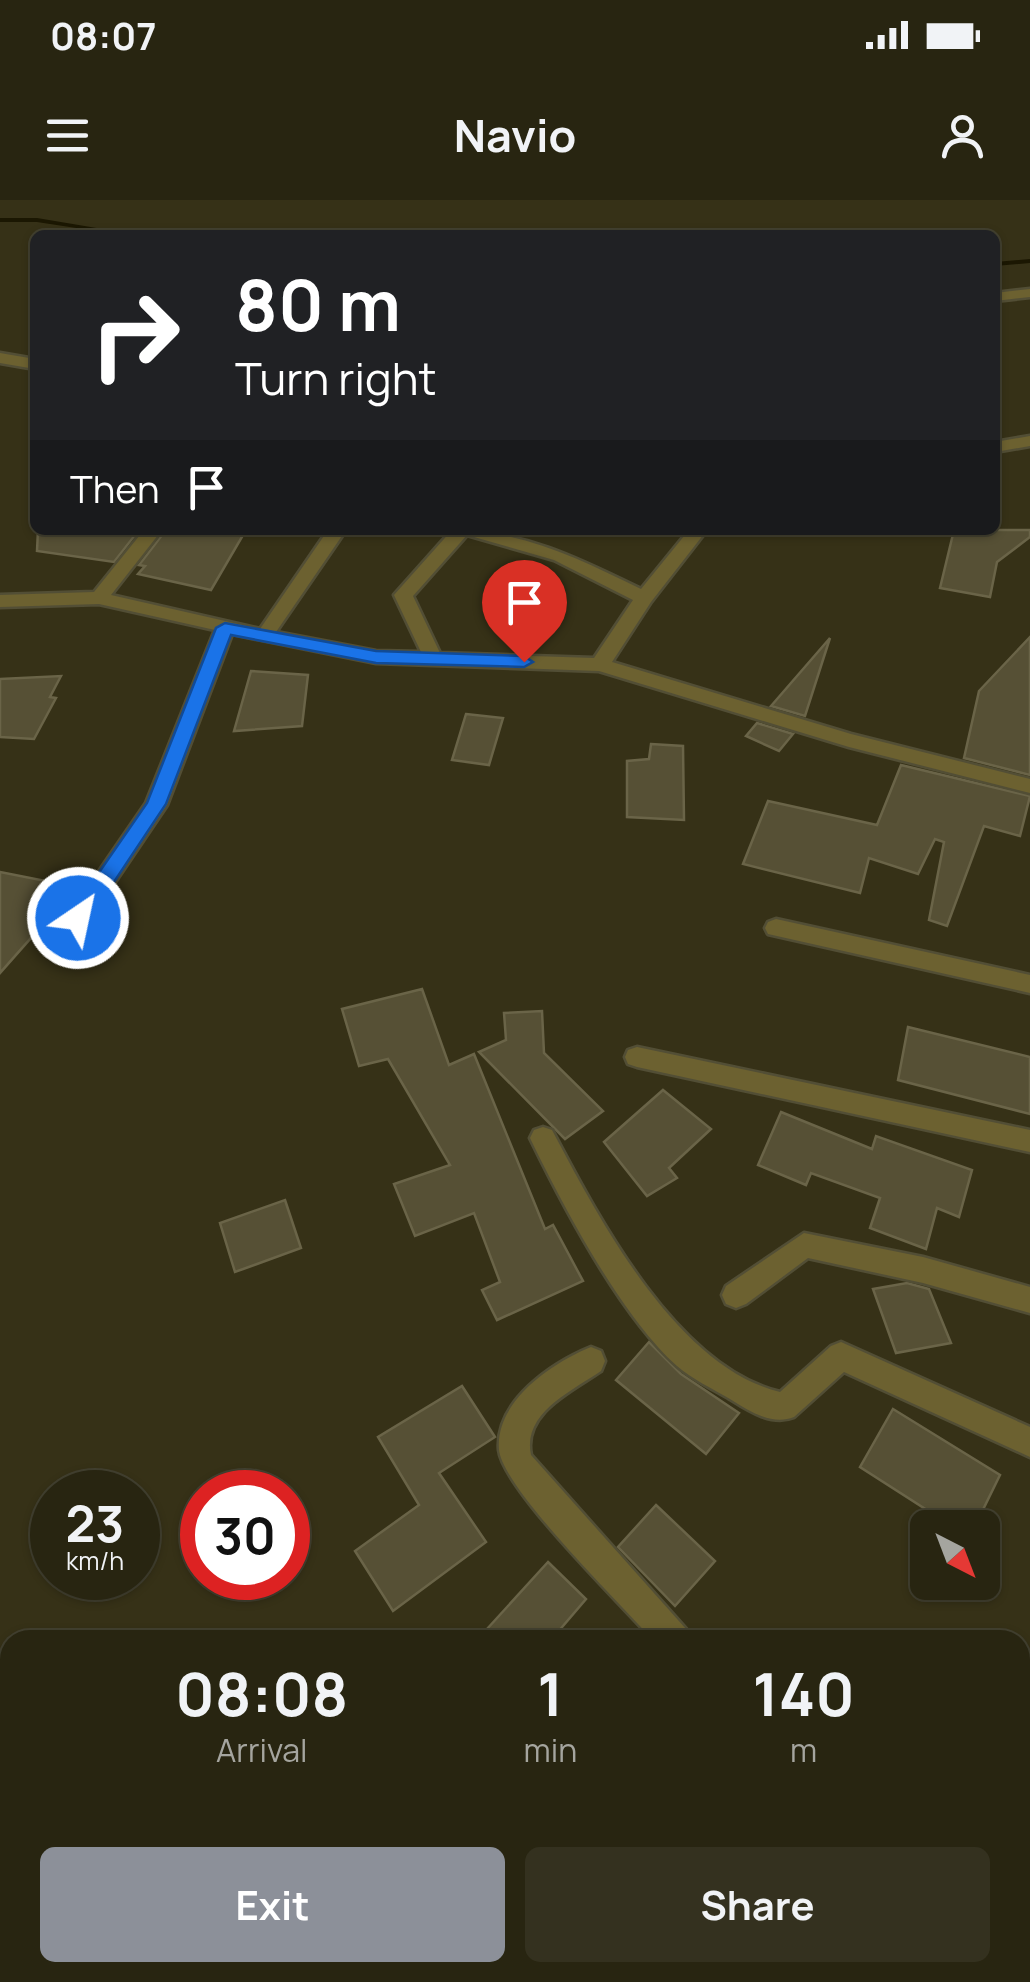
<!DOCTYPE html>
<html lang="en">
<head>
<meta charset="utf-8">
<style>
  :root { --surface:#282511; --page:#34311f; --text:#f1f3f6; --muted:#a5a59f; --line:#444231; --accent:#8c9099 }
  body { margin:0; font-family:Manrope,sans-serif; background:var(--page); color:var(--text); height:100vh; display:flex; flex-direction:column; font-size:38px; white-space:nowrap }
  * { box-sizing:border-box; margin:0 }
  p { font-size:32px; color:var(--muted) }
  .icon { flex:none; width:55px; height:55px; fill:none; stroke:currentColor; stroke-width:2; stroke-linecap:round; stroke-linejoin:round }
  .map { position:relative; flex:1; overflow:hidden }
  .drawer { position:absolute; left:0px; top:1430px; width:1030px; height:352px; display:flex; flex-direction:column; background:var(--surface); border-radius:30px 30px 0 0; box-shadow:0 2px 8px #0004,0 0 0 2px var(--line) }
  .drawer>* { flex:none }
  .banner { position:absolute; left:30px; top:30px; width:970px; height:305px; border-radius:15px; box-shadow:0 2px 8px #0004,0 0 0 2px var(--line); background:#202124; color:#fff; overflow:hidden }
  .needle { width:65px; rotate:138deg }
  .tools { position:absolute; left:910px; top:1310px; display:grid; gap:20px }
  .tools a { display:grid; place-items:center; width:90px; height:90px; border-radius:15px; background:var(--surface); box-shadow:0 2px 8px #0004,0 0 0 2px var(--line); font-size:50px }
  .speed { position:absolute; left:30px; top:1270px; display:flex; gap:20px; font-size:50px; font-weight:700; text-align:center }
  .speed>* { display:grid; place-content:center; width:130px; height:130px; border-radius:50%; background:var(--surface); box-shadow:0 2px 8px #0004,0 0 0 2px var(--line); line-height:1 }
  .speed small { font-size:25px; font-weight:400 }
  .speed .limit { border:15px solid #d22; background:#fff; color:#111 }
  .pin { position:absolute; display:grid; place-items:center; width:85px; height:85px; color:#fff; margin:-102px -42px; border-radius:50% 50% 50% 0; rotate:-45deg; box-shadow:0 0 10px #0007 }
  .pin .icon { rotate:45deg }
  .me { position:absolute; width:110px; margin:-55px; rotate:34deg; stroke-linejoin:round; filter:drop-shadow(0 0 8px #0008) }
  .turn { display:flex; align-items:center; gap:35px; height:210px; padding:0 40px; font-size:45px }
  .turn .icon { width:130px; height:130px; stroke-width:2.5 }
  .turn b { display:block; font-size:70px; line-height:85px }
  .then { display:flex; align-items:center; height:95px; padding:0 40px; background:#0003; gap:20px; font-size:38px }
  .eta { display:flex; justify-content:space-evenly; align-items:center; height:170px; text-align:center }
  .eta b { font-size:60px; font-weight:700; line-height:70px }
  .primary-button { display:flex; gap:20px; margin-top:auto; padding:20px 40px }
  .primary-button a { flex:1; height:115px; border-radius:15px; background:var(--accent); color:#fff; font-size:40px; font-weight:700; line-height:115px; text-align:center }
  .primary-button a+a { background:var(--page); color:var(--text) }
  .status { display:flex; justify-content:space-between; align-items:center; height:70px; padding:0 50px; background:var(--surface); direction:ltr }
  .status svg { height:28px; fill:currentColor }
  header { display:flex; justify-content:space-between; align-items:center; height:130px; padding:0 40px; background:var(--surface); font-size:45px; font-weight:700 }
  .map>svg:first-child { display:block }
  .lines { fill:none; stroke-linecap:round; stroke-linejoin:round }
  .stream { fill:#1b1702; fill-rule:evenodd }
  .building { fill:#565035; stroke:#6a6448; stroke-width:2.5 }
  .minor-casing { stroke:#524e35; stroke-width:5 }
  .minor { fill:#6c6130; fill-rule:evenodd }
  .route { fill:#1a73e8; stroke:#114b97; stroke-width:2.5 }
</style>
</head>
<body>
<div class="status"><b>08:07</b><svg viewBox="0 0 49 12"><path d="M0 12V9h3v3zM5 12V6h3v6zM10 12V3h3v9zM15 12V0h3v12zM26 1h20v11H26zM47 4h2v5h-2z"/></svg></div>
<header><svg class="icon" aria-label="menu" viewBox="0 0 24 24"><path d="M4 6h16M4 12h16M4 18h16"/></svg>Navio<svg class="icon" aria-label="person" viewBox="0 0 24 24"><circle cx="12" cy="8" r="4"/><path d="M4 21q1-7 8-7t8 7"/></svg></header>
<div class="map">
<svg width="1030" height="1782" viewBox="0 0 1030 1782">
  <rect width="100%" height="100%" fill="#363117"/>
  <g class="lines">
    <!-- stream -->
    <g class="stream">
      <path d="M0 18H37L138 35H122L37 22H0Z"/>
      <path d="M1030 59V63L995 66V62Z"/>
    </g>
  </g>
  <!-- building -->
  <g class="building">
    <path d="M38 330H139L114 362 37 351Z"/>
    <path d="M166 330H246L211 390 138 374 145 366 139 365Z"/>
    <path d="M954 330H1030V337L997 362 990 397 940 388Z"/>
    <path d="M1030 437V575L964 558 979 491Z"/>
    <path d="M830 438 805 516 771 506Z"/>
    <path d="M251 471 308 475 302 526 234 531Z"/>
    <path d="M61 476 50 497 56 498 34 539 0 537V479Z"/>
    <path d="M466 514 503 518 489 565 452 560Z"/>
    <path d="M757 523 793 534 779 551 746 536Z"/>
    <path d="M651 544 683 546 684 620 627 617V561L649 559Z"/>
    <path d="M901 565 1030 596 1020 636 984 626 947 726 929 720 944 642 935 639 918 674 869 658 860 693 743 664 768 601 877 625Z"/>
    <path d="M0 672 76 687 0 773Z"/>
    <path d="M422 789 449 865 474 854 545 1029 553 1025 583 1081 497 1120 482 1090 500 1082 474 1013 415 1036 394 984 450 965 388 859 359 866 342 809Z"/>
    <path d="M542 811 544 853 603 911 565 939 479 852 506 840 504 813Z"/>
    <path d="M908 827 1030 857V914L898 880Z"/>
    <path d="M663 890 711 929 669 968 677 978 647 996 604 942Z"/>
    <path d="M781 912 872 949 876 936 972 970 959 1017 937 1008 926 1049 870 1028 880 998 811 973 806 985 758 965Z"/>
    <path d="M285 1000 301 1048 235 1072 220 1023Z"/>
    <path d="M907 1083 929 1089 951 1143 896 1153 873 1089Z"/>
    <path d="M649 1142 681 1174 739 1213 706 1254 616 1180Z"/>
    <path d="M462 1186 495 1237 439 1273 486 1342 393 1411 355 1351 419 1305 378 1237Z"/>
    <path d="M893 1209 1000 1275 974 1328H955L860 1267Z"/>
    <path d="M656 1305 715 1361 675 1406 618 1347Z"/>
    <path d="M548 1362 586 1399 551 1440H477Z"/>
  </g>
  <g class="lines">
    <defs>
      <g id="minor">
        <path d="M1030 89V97L995 101V93Z"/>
        <path d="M0 153 35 159V169L0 163Z"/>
        <path d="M1030 236V246L995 252V242Z"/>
        <path d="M144 330H162L111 395 260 429 328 330H346L276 432 376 451 421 452 394 395 452 330C522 330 580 359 641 389L689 330H707L651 402 612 462 851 534 1030 579V593L849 547 599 471 376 463 232 434 167 605 67 753 59 756 47 747 146 603 215 430 99 404 0 407V395L94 392ZM467 335 554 360 633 400 594 458 440 453 413 396Z"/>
        <path d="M776 719 1030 775V793L768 734 765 728 768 722Z"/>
        <path d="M637 847 1030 930V952L637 867 628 864 625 857 628 850Z"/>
        <path d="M543 927 552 930C598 1017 676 1167 780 1192L831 1146 841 1142 1030 1227V1257L844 1172 794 1217C772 1226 749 1211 730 1199 713 1189 692 1179 677 1166 621 1116 563 1006 530 938L534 930Z"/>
        <path d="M804 1033 923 1057 1030 1087V1113L923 1083 808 1058 746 1104 736 1108 726 1104 722 1095 726 1086Z"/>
        <path d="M591 1147 601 1151 605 1161 601 1171C572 1191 522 1213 531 1255L686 1429 691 1440H653C622 1405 503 1289 499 1250 495 1201 552 1163 591 1147Z"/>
        <path d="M266 1772H315L311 1782H262Z"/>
        <path d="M611 1772H648L652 1782H615Z"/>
        <path d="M828 1772H873L877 1782H832Z"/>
      </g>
    </defs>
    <!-- minor casing -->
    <use href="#minor" class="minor-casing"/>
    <!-- minor -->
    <use href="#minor" class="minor"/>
  </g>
  <!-- route -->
  <path class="route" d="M225 423 376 451 524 456 533 462 524 467 376 463 231 435 166 604 86 724H71V713L147 603 216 428Z"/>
</svg>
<div class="tools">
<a><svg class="needle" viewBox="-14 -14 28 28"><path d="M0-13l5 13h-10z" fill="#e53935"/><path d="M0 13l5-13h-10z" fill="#a5a59f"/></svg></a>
</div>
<div class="speed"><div>23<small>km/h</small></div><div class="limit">30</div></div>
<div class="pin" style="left:524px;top:462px;background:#d93025"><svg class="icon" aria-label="arrive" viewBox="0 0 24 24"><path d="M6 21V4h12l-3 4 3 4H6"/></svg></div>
<svg class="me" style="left:78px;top:718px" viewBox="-20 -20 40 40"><circle r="17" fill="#1a73e8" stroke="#fff" stroke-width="3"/><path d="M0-11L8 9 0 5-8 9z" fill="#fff"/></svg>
<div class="banner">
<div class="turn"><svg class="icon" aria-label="right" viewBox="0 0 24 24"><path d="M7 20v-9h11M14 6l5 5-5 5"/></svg><div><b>80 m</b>Turn right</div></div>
<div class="then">Then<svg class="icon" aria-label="arrive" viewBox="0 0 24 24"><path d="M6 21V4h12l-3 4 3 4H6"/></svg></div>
</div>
<section class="drawer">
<div class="eta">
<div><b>08:08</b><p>Arrival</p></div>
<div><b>1</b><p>min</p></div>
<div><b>140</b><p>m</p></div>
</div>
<div class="primary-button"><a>Exit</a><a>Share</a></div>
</section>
</div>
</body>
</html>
